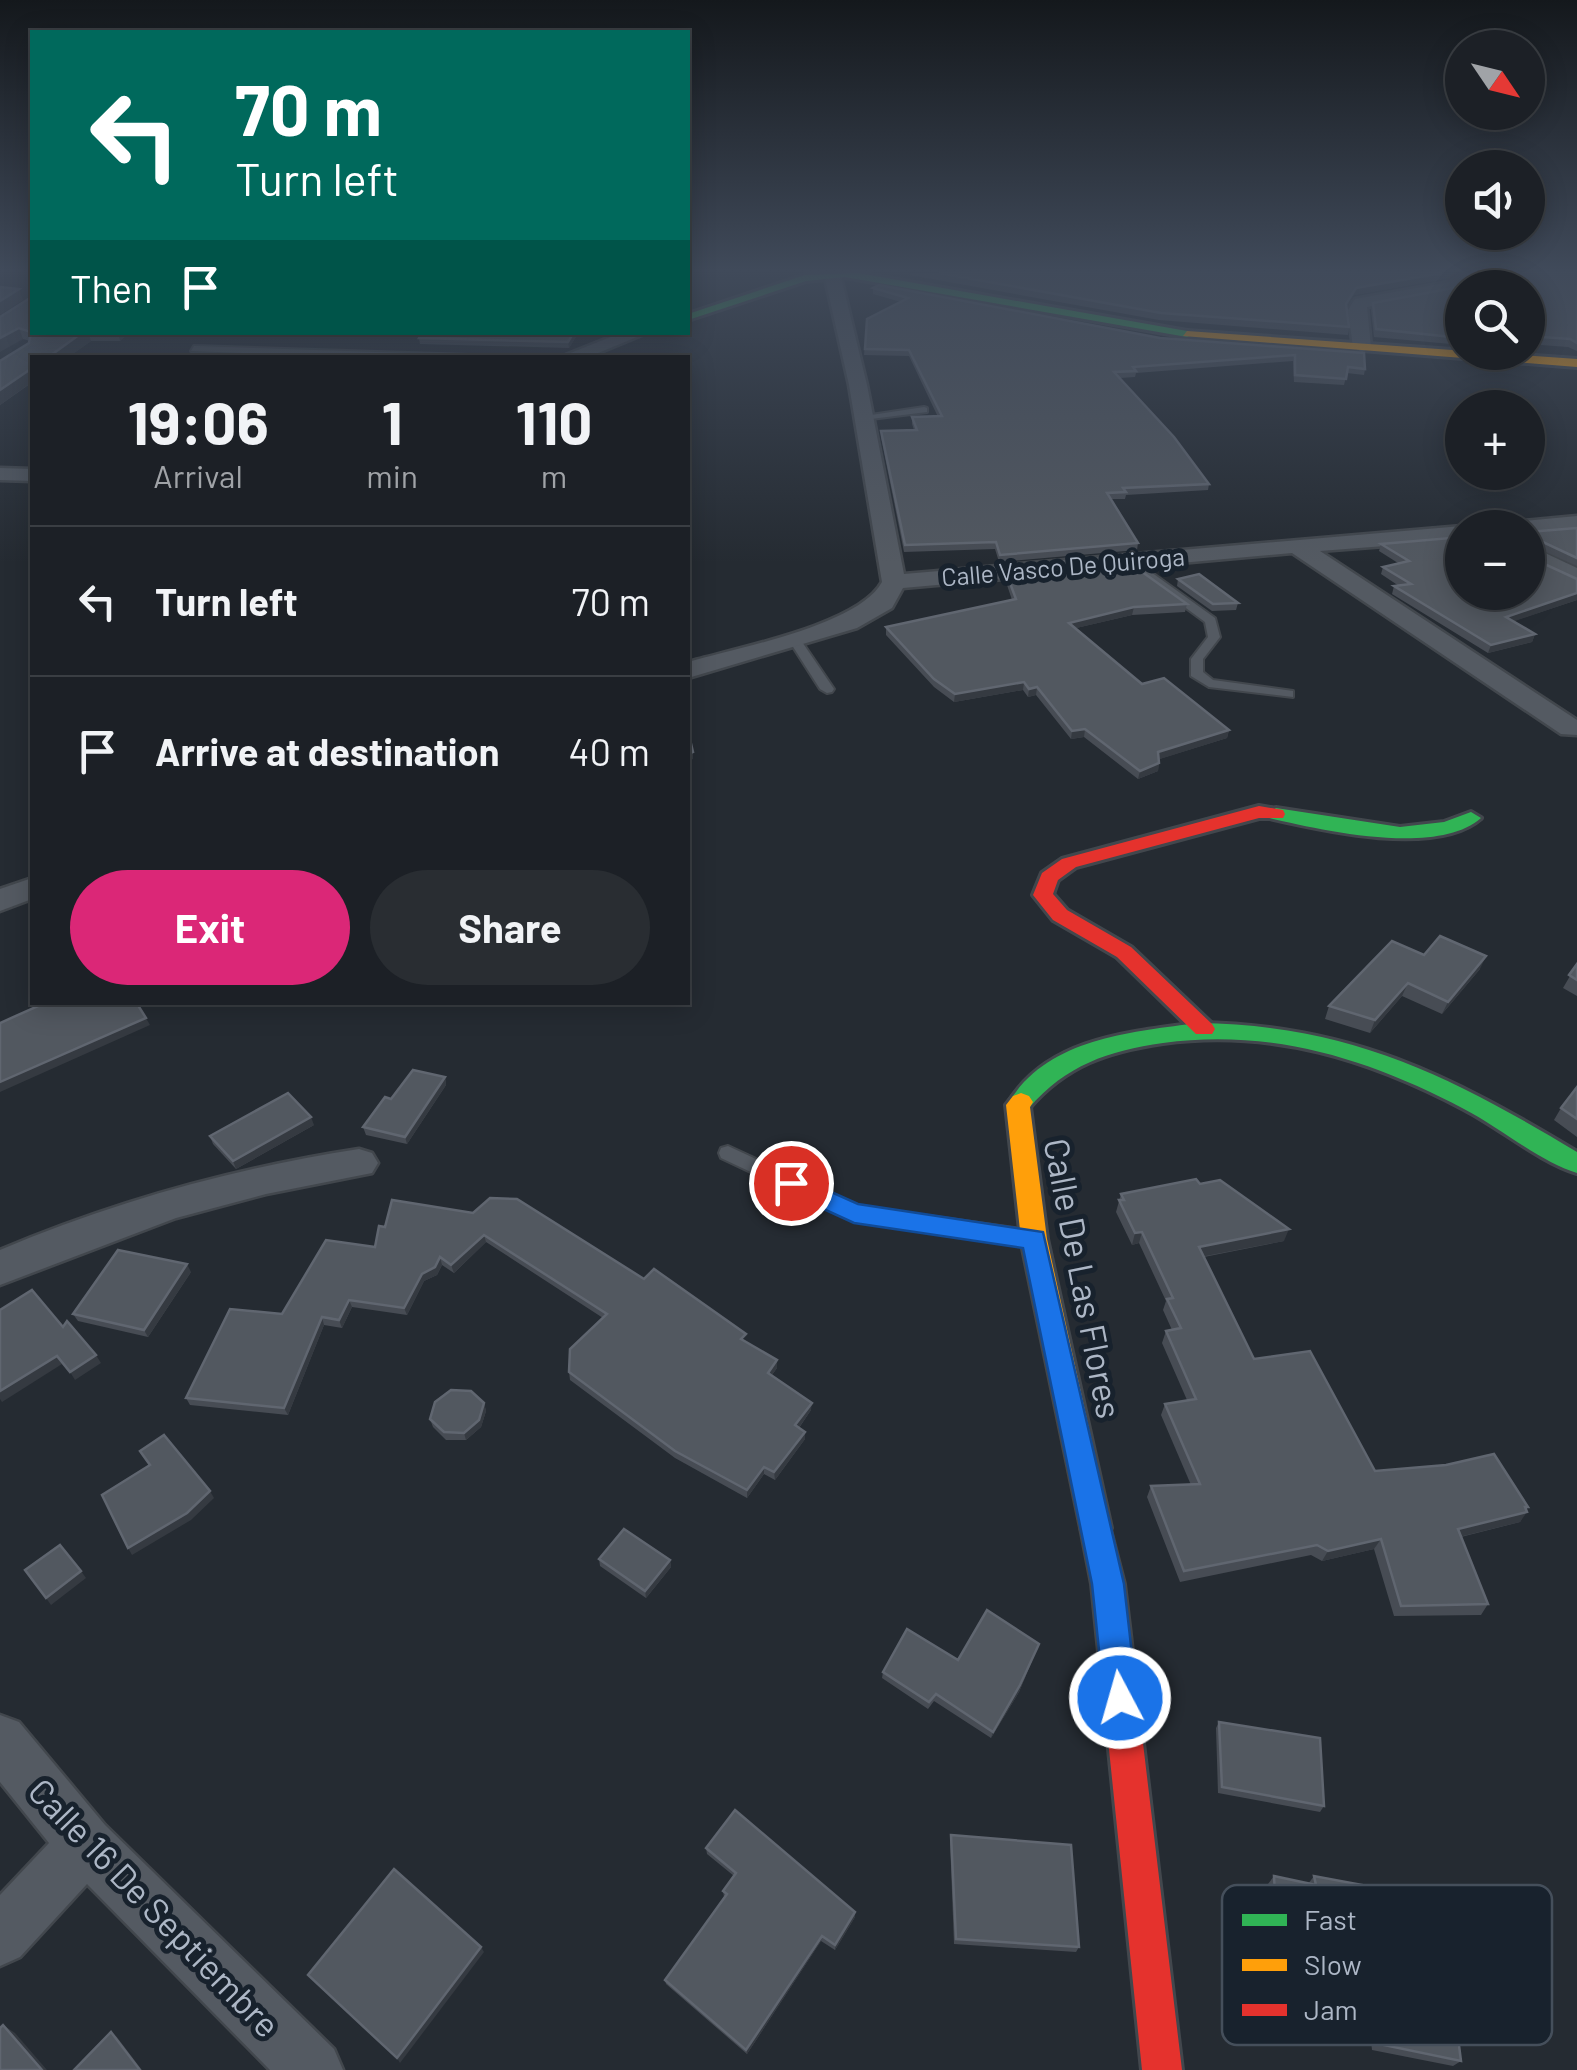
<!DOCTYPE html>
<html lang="en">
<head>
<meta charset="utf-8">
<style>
  :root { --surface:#1c2026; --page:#292d32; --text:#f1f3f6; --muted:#a0a3a7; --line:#3a3e43; --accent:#db2777 }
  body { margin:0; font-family:Barlow,sans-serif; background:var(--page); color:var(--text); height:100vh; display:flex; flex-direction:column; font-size:38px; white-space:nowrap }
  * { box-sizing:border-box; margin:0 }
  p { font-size:32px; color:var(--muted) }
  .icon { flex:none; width:55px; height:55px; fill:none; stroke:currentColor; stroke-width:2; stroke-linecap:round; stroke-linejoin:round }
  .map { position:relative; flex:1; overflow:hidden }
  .panel { position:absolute; left:30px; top:355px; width:660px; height:650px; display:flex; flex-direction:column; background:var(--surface); border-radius:0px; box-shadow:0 5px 25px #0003,0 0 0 2px var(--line) }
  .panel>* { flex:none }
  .guide { position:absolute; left:30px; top:30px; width:660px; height:305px; border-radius:0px; box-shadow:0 5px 25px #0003,0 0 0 2px var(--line); background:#00695c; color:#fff; overflow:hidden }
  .needle { width:65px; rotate:125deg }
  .buttons { position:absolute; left:1445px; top:30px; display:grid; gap:20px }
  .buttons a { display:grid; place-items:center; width:100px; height:100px; border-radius:50%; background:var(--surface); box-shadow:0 5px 25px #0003,0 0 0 2px var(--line); font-size:50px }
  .pin { position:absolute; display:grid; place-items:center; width:85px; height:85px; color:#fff; margin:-42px; border:5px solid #fff; border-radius:50%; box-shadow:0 2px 10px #0007 }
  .me { position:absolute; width:110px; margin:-55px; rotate:354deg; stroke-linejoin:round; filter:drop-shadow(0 0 8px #0008) }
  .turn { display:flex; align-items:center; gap:35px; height:210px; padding:0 40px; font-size:45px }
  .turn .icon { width:130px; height:130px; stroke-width:2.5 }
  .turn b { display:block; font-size:70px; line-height:85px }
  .then { display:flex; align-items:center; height:95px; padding:0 40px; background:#0003; gap:20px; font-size:38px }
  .eta { display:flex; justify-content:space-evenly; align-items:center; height:170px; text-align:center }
  .eta b { font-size:60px; font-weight:700; line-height:70px }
  .primary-button { display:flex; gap:20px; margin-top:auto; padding:20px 40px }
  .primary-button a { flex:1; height:115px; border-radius:60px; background:var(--accent); color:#fff; font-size:40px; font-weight:700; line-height:115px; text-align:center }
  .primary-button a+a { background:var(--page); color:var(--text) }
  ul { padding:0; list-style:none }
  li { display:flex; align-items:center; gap:30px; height:150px; padding:0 40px; border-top:2px solid var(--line) }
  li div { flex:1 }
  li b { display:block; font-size:38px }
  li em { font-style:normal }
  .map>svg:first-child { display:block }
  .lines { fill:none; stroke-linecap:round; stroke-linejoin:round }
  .lane-casing { stroke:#42474d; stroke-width:4 }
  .street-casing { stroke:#42474d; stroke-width:5 }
  .fast-casing { stroke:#42474d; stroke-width:6 }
  .slow-casing { stroke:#42474d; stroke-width:6 }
  .jam-casing { stroke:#42474d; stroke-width:6 }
  .lane { fill:#545a62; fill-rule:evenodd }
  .street { fill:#545a62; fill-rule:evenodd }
  .fast { fill:#30b455; fill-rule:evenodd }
  .slow { fill:#ff9f0a; fill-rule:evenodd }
  .jam { fill:#e5322d; fill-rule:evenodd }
  .wall { fill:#474c54 }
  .shaded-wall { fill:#353a41 }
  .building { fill:#525860; stroke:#606670; stroke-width:2.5 }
  .route { fill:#1a73e8; stroke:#114b97; stroke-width:2.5 }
  .labels { text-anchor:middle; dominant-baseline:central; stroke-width:10; stroke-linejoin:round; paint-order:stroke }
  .far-street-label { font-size:25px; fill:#adb7c6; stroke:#18222d }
  .near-street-label { font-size:35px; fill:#adb7c6; stroke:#18222d }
  .key { fill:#18222d; stroke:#454f5b; stroke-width:2.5 }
  .key-label { font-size:28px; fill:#adb7c6 }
</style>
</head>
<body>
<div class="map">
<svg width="1577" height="2070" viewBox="0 0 1577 2070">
  <rect width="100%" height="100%" fill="#252b32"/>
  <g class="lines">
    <defs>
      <g id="lane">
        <path d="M194 346 470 355 474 358H371L191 351Z"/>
        <path d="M924 407 927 408V412L863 420 858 417Z"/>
        <path d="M1122 557H1130L1215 618 1220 637 1203 659V672L1213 680 1293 691V697L1209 687 1191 676V659L1208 637 1205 622 1122 561Z"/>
        <path d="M794 635 798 636 834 689 832 692 827 693 820 689 788 639Z"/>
        <path d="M728 1146 857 1206 1029 1230 1036 1232 1039 1238 1036 1244 1029 1246 854 1221 721 1158 719 1153 721 1148Z"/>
      </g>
      <g id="street">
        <path d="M840 273 867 385 904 574 1462 526 1467 528H1462V540L1320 551 1577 720V735L1561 734 1292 553 903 588 892 608 857 628 688 678V662C737 648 859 625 882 582L849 385 824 274Z"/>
        <path d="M1464 273H1484L1461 289 1367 307 1371 347 1362 352 1353 347 1348 310 1355 299 1450 282Z"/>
        <path d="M623 332H649L586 358H558Z"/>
        <path d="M0 468 32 469V481L0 480Z"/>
        <path d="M1577 516V530L1528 534V528H1513L1524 521Z"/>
        <path d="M1528 545 1577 568V584L1528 561Z"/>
        <path d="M32 878V899L0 911V889Z"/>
        <path d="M359 1149 372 1153 378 1163 372 1173 266 1194 176 1218 0 1285V1250C116 1201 235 1168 359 1149Z"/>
        <path d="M0 1715 19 1722 105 1825 334 2049 343 2070H270L87 1884 20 1957 0 1966V1895L49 1843 0 1782Z"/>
      </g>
      <g id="fast">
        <path d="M858 273 1187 331 1193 334 1187 337 845 277 806 281 688 320V314L805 275Z"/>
        <path d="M1276 808 1400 827 1444 822 1471 812 1481 818C1437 857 1321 830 1269 818L1267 814Z"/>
        <path d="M1198 1023C1350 1025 1449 1075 1577 1152V1173C1540 1162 1499 1127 1464 1109 1369 1059 1271 1028 1163 1043 1108 1051 1066 1065 1029 1108H1013L1009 1102C1048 1038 1131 1032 1198 1023Z"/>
      </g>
      <g id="slow">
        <path d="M1187 331 1577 359V367L1183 336Z"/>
        <path d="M1021 1093 1029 1096 1033 1102 1030 1107 1047 1239 1111 1528 1107 1538 1096 1542 1085 1538 1081 1528 1021 1239 1006 1105 1013 1096Z"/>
      </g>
      <g id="jam">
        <path d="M1259 806 1283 810 1285 814 1283 818H1259L1076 867 1058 880 1053 894 1067 910 1131 947 1212 1024 1215 1029 1212 1034H1196L1117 957 1053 920 1033 895 1042 873 1062 859Z"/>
        <path d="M1096 1514 1107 1518 1124 1584 1182 2070H1142L1092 1584 1081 1528 1085 1518Z"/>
      </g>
    </defs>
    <!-- lane casing -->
    <use href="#lane" class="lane-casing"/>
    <!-- street casing -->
    <use href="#street" class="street-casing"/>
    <!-- fast casing -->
    <use href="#fast" class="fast-casing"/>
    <!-- slow casing -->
    <use href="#slow" class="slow-casing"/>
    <!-- jam casing -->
    <use href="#jam" class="jam-casing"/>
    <!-- lane -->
    <use href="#lane" class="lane"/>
    <!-- street -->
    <use href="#street" class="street"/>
    <!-- fast -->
    <use href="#fast" class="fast"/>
    <!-- slow -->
    <use href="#slow" class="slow"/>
    <!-- jam -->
    <use href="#jam" class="jam"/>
  </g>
  <!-- wall -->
  <g class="wall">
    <path d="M910 273H1457L1449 278 1354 295 1347 307 1349 327 1348 335 1159 320 910 275Z"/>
    <path d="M1577 273V351L1568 347 1528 344V288H1462V345L1374 337 1371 310 1373 303 1464 286Z"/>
    <path d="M873 288 1160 338 1364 353 1365 369 1364 375 1347 373 1344 385 1294 382 1293 361 1136 373 1135 377 1120 378 1209 484 1208 490 1126 495 1125 499H1111L1138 543 1137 550 999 562 995 549 904 552 881 437V431L914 430 912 424V417H938L909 356 864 355 867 319 901 302 873 294Z"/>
    <path d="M0 317 32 332H130L120 341H91L0 405V361L29 343 30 341 23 339Z"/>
    <path d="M151 332H255L253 335Z"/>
    <path d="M579 332 569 348 420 344 419 338Z"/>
    <path d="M1577 528V566L1528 544 1529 557 1577 600 1513 621 1535 634 1532 642 1488 653 1392 594 1394 586H1399L1381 574 1383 567 1398 563 1379 551 1381 544Z"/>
    <path d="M1007 575 1187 604 1185 612 1132 615 1076 628 1142 684 1229 730 1227 738 1159 759 1158 771 1138 779 1084 737 1071 739 1036 695 1028 697 1023 690 954 702 934 687 886 635V627L1012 600 1006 582Z"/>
    <path d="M1178 579 1238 603 1236 610 1212 611 1177 586Z"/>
    <path d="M1424 955 1480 969 1442 1014 1402 996 1370 1033 1325 1019 1329 1006Z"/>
    <path d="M1577 964V996L1563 988Z"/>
    <path d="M445 1077 446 1085 407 1144 366 1135 363 1127 391 1099Z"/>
    <path d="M1577 1087V1137L1554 1120 1561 1108Z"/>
    <path d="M314 1125 236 1169 213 1144 210 1136Z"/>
    <path d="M1200 1184 1284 1241 1204 1257 1254 1359 1375 1471 1528 1507 1520 1522 1461 1537 1488 1604 1481 1615 1394 1616 1374 1549 1322 1561 1311 1555 1180 1582 1147 1497 1151 1486 1191 1485 1161 1415 1165 1404 1187 1400 1162 1343 1166 1331 1172 1330 1163 1310 1166 1301 1139 1243 1132 1245 1116 1212 1121 1194Z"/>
    <path d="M392 1200 644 1279 746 1342 777 1368 772 1375 811 1410 799 1428 805 1432V1439L775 1480 764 1474 747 1498 675 1458 570 1380 569 1372 603 1318 486 1242 454 1273 442 1265 437 1275 424 1281 407 1315 352 1307 342 1328 324 1325 288 1415 190 1405 186 1398 282 1314 375 1247 385 1227Z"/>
    <path d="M191 1272 148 1337 78 1321 73 1314Z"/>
    <path d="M484 1403 486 1411 481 1427 466 1440H446L433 1427 430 1419Z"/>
    <path d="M599 1559 670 1560 671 1567 646 1598 600 1566Z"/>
    <path d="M1039 1644 1019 1692 991 1738 934 1701 928 1709 882 1678 883 1672 958 1660Z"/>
    <path d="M1219 1722 1324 1806 1320 1812 1218 1793 1216 1728Z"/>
    <path d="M951 1835 1079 1947 1076 1952 954 1944 950 1841Z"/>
    <path d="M706 1848 855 1917 835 1950 821 1941 747 2054 666 1984 665 1980 724 1897 723 1891 734 1876 707 1854Z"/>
    <path d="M1274 1876 1308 1884 1314 1876 1391 1963 1461 2061 1453 2066 1372 2050 1371 2041 1287 2024 1284 1993 1275 1991 1268 1884Z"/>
  </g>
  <!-- shaded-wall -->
  <g class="shaded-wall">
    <path d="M1442 273H1457L1449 278 1354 295 1344 310 1346 304 1356 288Z"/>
    <path d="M19 289 23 300 0 315V301Z"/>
    <path d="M19 328 23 339 0 352V338Z"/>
    <path d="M83 332H88L91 341 67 358H47Z"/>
    <path d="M118 332H130L120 341Z"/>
    <path d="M574 332H579L569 348 568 342Z"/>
    <path d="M32 368V382L0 405V390Z"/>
    <path d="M1577 593V600L1503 625 1506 617Z"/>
    <path d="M1134 607 1132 615 1068 630 1069 623Z"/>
    <path d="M1535 634 1532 642 1488 653 1491 645Z"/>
    <path d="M1024 682 1023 690 954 702 955 694Z"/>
    <path d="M1037 687 1036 695 1028 697 1029 689Z"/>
    <path d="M1085 729 1084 737 1071 739 1072 731Z"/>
    <path d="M1229 730 1227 738 1157 760 1158 752Z"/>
    <path d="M693 752V759L688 761V754Z"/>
    <path d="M1159 763 1158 771 1138 779 1140 771Z"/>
    <path d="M1486 956 1480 969 1442 1014 1448 1002Z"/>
    <path d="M1408 983 1402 996 1370 1033 1375 1020Z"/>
    <path d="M146 1018 150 1025 0 1092V1082Z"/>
    <path d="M445 1077 446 1085 407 1144 405 1137Z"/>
    <path d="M311 1117 314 1125 236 1169 233 1161Z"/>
    <path d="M1289 1229 1284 1241 1195 1258 1199 1247Z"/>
    <path d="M1142 1232 1139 1243 1132 1245 1135 1233Z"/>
    <path d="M484 1235 486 1242 454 1273 451 1265Z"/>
    <path d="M440 1257 442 1265 437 1275 424 1281 407 1315 404 1308 422 1274Z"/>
    <path d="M187 1264 191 1272 148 1337 144 1330Z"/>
    <path d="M349 1300 352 1307 342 1328 339 1320Z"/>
    <path d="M322 1317 324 1325 288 1415 284 1408Z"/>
    <path d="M96 1355 101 1363 75 1380 70 1372Z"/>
    <path d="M57 1356 62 1364 2 1402 0 1399V1391Z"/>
    <path d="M777 1360V1368L768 1380V1373Z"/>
    <path d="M484 1403 486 1411 481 1427 466 1440 464 1433Z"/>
    <path d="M812 1403 811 1410 795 1433V1425Z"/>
    <path d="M805 1432V1439L775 1480 774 1472Z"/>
    <path d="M764 1467V1474L747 1498V1490Z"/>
    <path d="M210 1491 214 1498 191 1520 132 1555 128 1548Z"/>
    <path d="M1527 1512 1520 1522 1451 1539 1458 1529Z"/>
    <path d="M1381 1539 1374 1549 1322 1561 1328 1551Z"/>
    <path d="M670 1560 671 1567 646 1598 645 1591Z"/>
    <path d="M81 1571 86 1578 51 1605 46 1598Z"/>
    <path d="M1039 1644 1019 1692 991 1738 993 1732Z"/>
    <path d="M855 1912V1917L835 1950V1945Z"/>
    <path d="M822 1936 821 1941 747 2054 746 2050Z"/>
    <path d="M481 1947 484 1952 400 2063 397 2058Z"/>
    <path d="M3 2025 15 2033 47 2070H42Z"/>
    <path d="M111 2032 117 2037 142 2070H140Z"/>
  </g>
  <!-- building -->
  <g class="building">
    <path d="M939 273H1442L1356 288 1346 304 1349 327 1161 313Z"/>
    <path d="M1482 273H1577V343L1570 339 1528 336V288H1462V338L1376 329 1373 303 1464 286Z"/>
    <path d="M879 285 1160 338 1364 353 1365 369 1348 367 1346 379 1295 375V355L1133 367 1136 371 1114 372 1174 437 1209 484 1123 488 1126 492 1107 493 1138 543 1000 555 996 542 905 545 881 431 917 430 912 417 942 416 909 350 865 349 867 319 908 298 873 288Z"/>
    <path d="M0 287 19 289 0 301Z"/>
    <path d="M32 291V332H83L47 358H32V368L0 390V361L29 343 31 332 19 328 0 338V317L30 298Z"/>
    <path d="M422 332H574L568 342 419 338Z"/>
    <path d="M1577 528V558L1528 535 1529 557 1577 579V593L1506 617 1535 634 1491 645 1394 586 1411 584 1383 567 1409 561 1381 544 1462 537V592H1528V532Z"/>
    <path d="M1131 564 1187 604 1134 607 1069 623 1142 684 1164 678 1229 730 1158 752 1159 763 1140 771 1085 729 1072 731 1037 687 1029 689 1024 682 955 694 934 679 886 627 1016 599 1007 575Z"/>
    <path d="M1199 574 1238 603 1213 604 1178 579Z"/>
    <path d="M688 731 693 752 688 754Z"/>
    <path d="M1440 936 1486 956 1448 1002 1408 983 1375 1020 1329 1006 1392 941 1424 955Z"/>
    <path d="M1577 964V980L1569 975Z"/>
    <path d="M47 1002H136L146 1018 0 1082V1023Z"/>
    <path d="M413 1070 445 1077 405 1137 363 1127 385 1097 391 1099Z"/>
    <path d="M1577 1087V1119L1561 1108Z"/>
    <path d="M288 1093 311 1117 233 1161 210 1136Z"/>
    <path d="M1196 1179 1200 1184 1220 1180 1289 1229 1199 1247 1254 1359 1310 1351 1375 1471 1446 1465 1494 1454 1528 1507H1525L1527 1512 1458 1529 1488 1604 1401 1606 1381 1539 1328 1551 1317 1545 1184 1571 1151 1486 1200 1484 1165 1404 1196 1399 1166 1331 1181 1328 1167 1299 1173 1298 1142 1232 1135 1233 1119 1200H1124L1121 1194Z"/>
    <path d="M490 1198 517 1199 644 1279 654 1269 746 1334 741 1339 777 1360 768 1373 812 1403 795 1425 805 1432 774 1472 764 1467 747 1490 675 1451 569 1372 570 1349 607 1314 484 1235 451 1265 440 1257 435 1267 422 1274 404 1308 349 1300 339 1320 322 1317 284 1408 186 1398 230 1309 282 1314 326 1240 375 1247 379 1226 385 1227 392 1200 473 1213Z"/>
    <path d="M118 1250 187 1264 144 1330 73 1314Z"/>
    <path d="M32 1290 63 1327 67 1321 96 1355 70 1372 57 1356 0 1391V1310Z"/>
    <path d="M451 1390 471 1391 484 1403 479 1420 464 1433 444 1432 430 1419 435 1402Z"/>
    <path d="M164 1435 210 1491 187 1513 128 1548 102 1495 150 1465 140 1451Z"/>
    <path d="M624 1529 670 1560 645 1591 599 1559Z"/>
    <path d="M60 1545 81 1571 46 1598 25 1570Z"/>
    <path d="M987 1610 1039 1644 1020 1685 993 1732 936 1694 929 1702 883 1672 907 1629 958 1660Z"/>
    <path d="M1219 1722 1320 1738 1324 1806 1222 1787Z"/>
    <path d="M735 1810 855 1912 835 1945 822 1936 746 2050 665 1980 727 1894 723 1891 736 1873 706 1848Z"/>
    <path d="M951 1835 1071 1845 1079 1947 956 1939Z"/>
    <path d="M394 1869 481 1947 397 2058 308 1975Z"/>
    <path d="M1274 1876 1316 1885 1314 1876 1384 1889 1391 1963 1450 1975 1461 2061 1379 2044 1378 2035 1293 2018 1290 1987 1280 1984Z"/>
    <path d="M3 2025 42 2070H0V2028Z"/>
    <path d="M111 2032 140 2070H74Z"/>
  </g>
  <!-- sky -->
  <linearGradient id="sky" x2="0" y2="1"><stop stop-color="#14181c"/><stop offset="0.48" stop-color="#404a5a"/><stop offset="1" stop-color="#404a5a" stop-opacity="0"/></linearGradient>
  <rect width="1577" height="563" fill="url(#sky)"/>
  <!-- route -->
  <path class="route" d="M791 1174 858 1204 1043 1232 1124 1584 1137 1698 1132 1710 1120 1715 1109 1710 1104 1698 1092 1584 1023 1248 854 1223 782 1190 778 1183 782 1176Z"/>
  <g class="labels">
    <!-- far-street labels -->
    <g class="far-street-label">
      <text transform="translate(1063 566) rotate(-5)">Calle Vasco De Quiroga</text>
    </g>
    <!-- near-street labels -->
    <g class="near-street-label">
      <text transform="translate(1084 1278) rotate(79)">Calle De Las Flores</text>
      <text transform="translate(155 1907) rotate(46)">Calle 16 De Septiembre</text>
    </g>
  </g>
  <!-- legend -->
  <rect x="1222" y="1885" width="330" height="160" rx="15" class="key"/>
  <rect x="1242" y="1914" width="45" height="12" fill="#30b455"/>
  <rect x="1242" y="1959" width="45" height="12" fill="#ff9f0a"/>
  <rect x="1242" y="2004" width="45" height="12" fill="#e5322d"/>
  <g class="key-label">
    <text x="1304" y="1930">Fast</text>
    <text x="1304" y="1975">Slow</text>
    <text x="1304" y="2020">Jam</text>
  </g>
</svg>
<div class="buttons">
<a><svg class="needle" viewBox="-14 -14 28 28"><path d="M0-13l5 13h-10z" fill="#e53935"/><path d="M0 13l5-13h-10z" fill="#a0a3a7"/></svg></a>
<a><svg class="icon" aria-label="sound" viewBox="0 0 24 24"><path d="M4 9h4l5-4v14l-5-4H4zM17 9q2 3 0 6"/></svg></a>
<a><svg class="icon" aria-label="search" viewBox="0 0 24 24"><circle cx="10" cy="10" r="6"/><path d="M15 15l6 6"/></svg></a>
<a>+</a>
<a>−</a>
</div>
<div class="pin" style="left:791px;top:1183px;background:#d93025"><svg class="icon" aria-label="arrive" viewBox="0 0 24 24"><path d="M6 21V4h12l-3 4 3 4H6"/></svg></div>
<svg class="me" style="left:1120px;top:1698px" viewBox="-20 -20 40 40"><circle r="17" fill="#1a73e8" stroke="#fff" stroke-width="3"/><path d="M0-11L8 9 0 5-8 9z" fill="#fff"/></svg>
<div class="guide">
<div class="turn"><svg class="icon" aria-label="left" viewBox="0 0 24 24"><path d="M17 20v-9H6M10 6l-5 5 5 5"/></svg><div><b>70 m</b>Turn left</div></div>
<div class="then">Then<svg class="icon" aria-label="arrive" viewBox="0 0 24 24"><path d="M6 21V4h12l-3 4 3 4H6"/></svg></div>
</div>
<section class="panel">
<div class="eta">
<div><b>19:06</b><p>Arrival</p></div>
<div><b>1</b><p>min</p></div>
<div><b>110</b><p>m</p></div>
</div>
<ul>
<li><svg class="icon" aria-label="left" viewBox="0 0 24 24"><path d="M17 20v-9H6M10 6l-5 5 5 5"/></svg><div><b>Turn left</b></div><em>70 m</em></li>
<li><svg class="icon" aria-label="arrive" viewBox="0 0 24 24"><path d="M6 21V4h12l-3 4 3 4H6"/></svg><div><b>Arrive at destination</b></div><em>40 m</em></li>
</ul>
<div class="primary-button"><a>Exit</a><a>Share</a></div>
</section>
</div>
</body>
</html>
